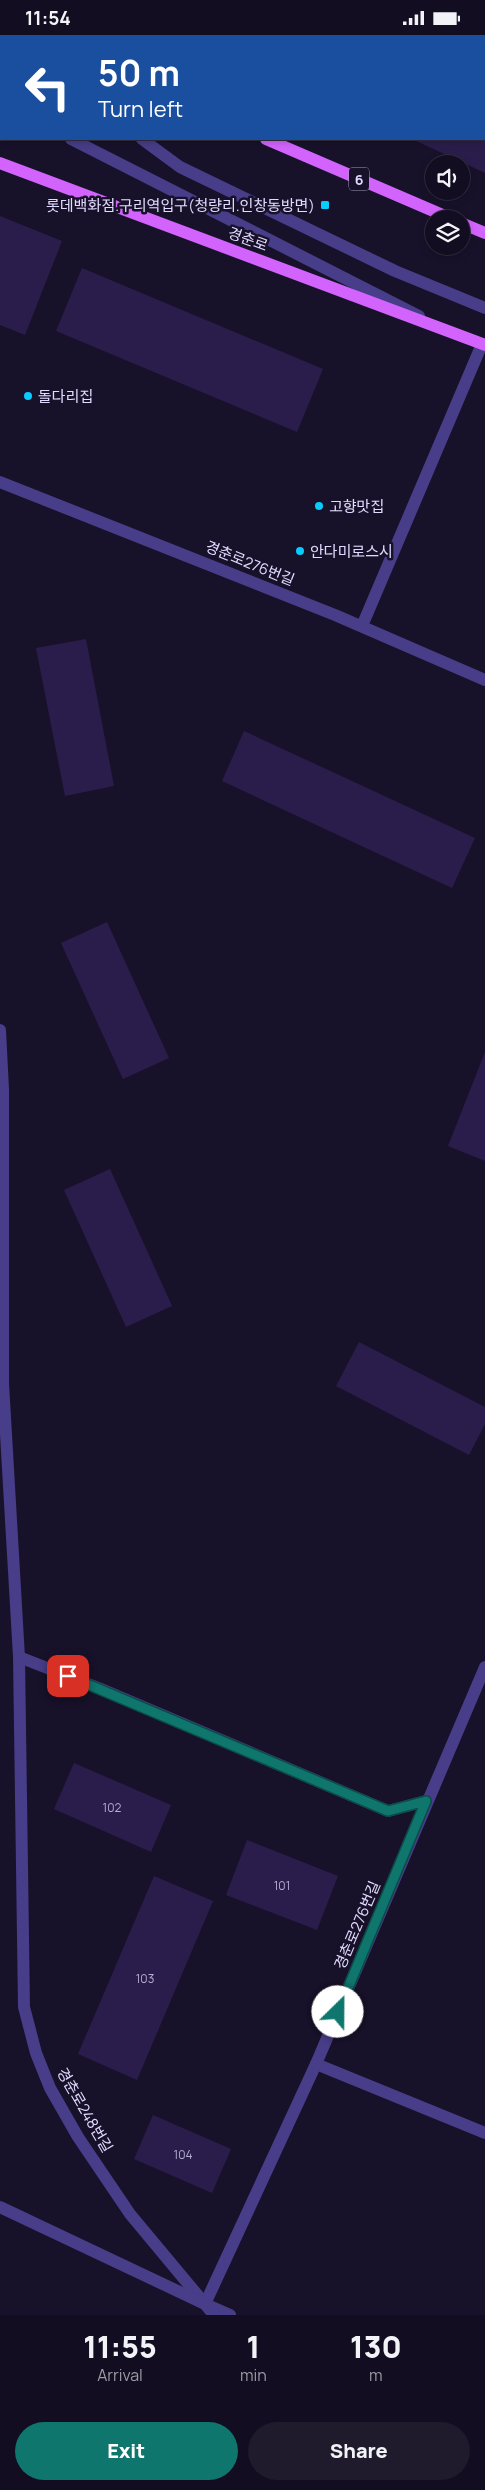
<!DOCTYPE html>
<html lang="en">
<head>
<meta charset="utf-8">
<style>
  :root { --surface:#120d20; --page:#1f1b2d; --text:#f1f3f6; --muted:#9c9ca5; --line:#312d3e; --accent:#0f766e }
  body { margin:0; font-family:Manrope,"Noto Sans KR",sans-serif; background:var(--page); color:var(--text); height:100vh; display:flex; flex-direction:column; font-size:19px; white-space:nowrap }
  * { box-sizing:border-box; margin:0 }
  p { font-size:16px; color:var(--muted) }
  .icon { flex:none; width:28px; height:28px; fill:none; stroke:currentColor; stroke-width:2; stroke-linecap:round; stroke-linejoin:round }
  .map { position:relative; height:2280px; overflow:hidden }
  .details { display:flex; flex-direction:column; background:var(--surface); flex:1 }
  .details>* { flex:none }
  .banner { position:absolute; left:0px; top:0px; width:485px; height:105px; box-shadow:0 2px 8px #0003,0 0 0 1px var(--line); background:#1a4fa0; color:#fff; overflow:hidden }
  .controls { position:absolute; left:425px; top:120px; display:grid; gap:10px }
  .controls a { display:grid; place-items:center; width:45px; height:45px; border-radius:50%; background:var(--surface); box-shadow:0 2px 8px #0003,0 0 0 1px var(--line); font-size:25px }
  .pin { position:absolute; display:grid; place-items:center; width:42px; height:42px; color:#fff; margin:-21px; border-radius:10px; box-shadow:0 2px 8px #0006 }
  .me { position:absolute; width:55px; margin:-28px; rotate:23deg; stroke-linejoin:round; filter:drop-shadow(0 0 4px #0008) }
  .turn { display:flex; align-items:center; gap:18px; height:105px; padding:0 15px; font-size:22px }
  .turn .icon { width:65px; height:65px; stroke-width:2.5 }
  .turn b { display:block; font-size:35px; line-height:42px }
  .eta { display:flex; justify-content:space-evenly; align-items:center; height:85px; text-align:center }
  .eta b { font-size:30px; font-weight:800; line-height:35px }
  .button { display:flex; gap:10px; margin-top:auto; padding:10px 15px }
  .button a { flex:1; height:58px; border-radius:30px; background:var(--accent); color:#fff; font-size:20px; font-weight:800; line-height:58px; text-align:center }
  .button a+a { background:var(--page); color:var(--text) }
  .status { display:flex; justify-content:space-between; align-items:center; height:35px; padding:0 25px; background:var(--surface); direction:ltr }
  .status svg { height:14px; fill:currentColor }
  .map>svg:first-child { display:block }
  .building { fill:#2b1d4b }
  .lines { fill:none; stroke-linecap:round; stroke-linejoin:round }
  .service { stroke:#473d88; stroke-width:12 }
  .minor { stroke:#473d88; stroke-width:12 }
  .tertiary { stroke:#473d88; stroke-width:12 }
  .primary { stroke:#d363fd; stroke-width:12 }
  .route-casing { stroke:#0a4d48; stroke-width:12 }
  .route { stroke:#0f766e; stroke-width:9 }
  .poi-dot { fill:#09cbfc; stroke:#18112a; stroke-width:2 }
  .labels { text-anchor:middle; dominant-baseline:central; stroke-width:5; stroke-linejoin:round; paint-order:stroke }
  .number-label { font-size:12px; fill:#b4acd2 }
  .shield { fill:#18112a; stroke:#a59ebf; stroke-width:1 }
  .shield-label { font-size:14px; font-weight:bold; fill:#e2dbff }
  .poi-label { font-size:15px; fill:#e2dbff; stroke:#18112a; text-anchor:start }
  .street-label { font-size:15px; fill:#e2dbff; stroke:#18112a }
</style>
</head>
<body>
<div class="status"><b>11:54</b><svg viewBox="0 0 49 12"><path d="M0 12V9h3v3zM5 12V6h3v6zM10 12V3h3v9zM15 12V0h3v12zM26 1h20v11H26zM47 4h2v5h-2z"/></svg></div>
<div class="map">
<svg width="485" height="2280" viewBox="0 0 485 2280">
  <rect width="100%" height="100%" fill="#18112a"/>
  <!-- building -->
  <g class="building">
    <path d="M412 104H485V138Z"/>
    <path d="M0 181 62 206 25 300 0 290Z"/>
    <path d="M82 233 323 334 297 397 56 296Z"/>
    <path d="M86 604 114 751 65 761 36 613Z"/>
    <path d="M244 696 475 803 452 853 222 746Z"/>
    <path d="M107 887 169 1023 123 1044 61 908Z"/>
    <path d="M485 1017V1126L448 1111Z"/>
    <path d="M110 1134 172 1271 126 1292 64 1155Z"/>
    <path d="M359 1307 485 1372V1389L469 1420 336 1351Z"/>
    <path d="M74 1728 171 1770 151 1817 54 1774Z"/>
    <path d="M247 1805 338 1841 317 1895 226 1860Z"/>
    <path d="M154 1841 213 1866 137 2045 78 2019Z"/>
    <path d="M153 2080 231 2114 212 2158 134 2124Z"/>
  </g>
  <g class="lines">
    <!-- service -->
    <g class="service">
      <path d="M0 70H1"/>
      <path d="M71 104 419 281"/>
      <path d="M142 104 180 132 395 236 485 273"/>
      <path d="M362 591 482 309"/>
    </g>
    <!-- minor -->
    <g class="minor">
      <path d="M0 447 335 580 485 645"/>
      <path d="M0 995 3 1054V1348L19 1622 24 1972 36 2018 50 2053 78 2102 130 2179 205 2269 230 2280"/>
      <path d="M19 1622 101 1654 388 1776 426 1766"/>
      <path d="M316 2029 485 2098"/>
      <path d="M205 2269 316 2029 485 1632"/>
    </g>
    <!-- tertiary -->
    <g class="tertiary">
      <path d="M128 1 129 0"/>
      <path d="M0 2172 205 2269 214 2280"/>
    </g>
    <!-- primary -->
    <g class="primary">
      <path d="M0 15 1 16"/>
      <path d="M266 104 452 184"/>
      <path d="M0 128 485 310"/>
      <path d="M461 188 485 198"/>
    </g>
  </g>
  <g class="lines">
    <defs>
      <path id="route" d="M68 1641 388 1776 426 1766 338 1977"/>
    </defs>
    <!-- route casing -->
    <use href="#route" class="route-casing"/>
    <!-- route -->
    <use href="#route" class="route"/>
  </g>
  <!-- markers -->
  <g class="poi-dot">
    <rect x="320" y="165" width="10" height="10" rx="2.5"/>
    <circle cx="28" cy="361" r="5"/>
    <circle cx="319" cy="471" r="5"/>
    <circle cx="300" cy="516" r="5"/>
  </g>
  <g class="labels">
    <!-- number labels -->
    <g class="number-label">
      <text x="112" y="1772">102</text>
      <text x="282" y="1850">101</text>
      <text x="145" y="1943">103</text>
      <text x="183" y="2119">104</text>
    </g>
    <!-- shield labels -->
    <rect class="shield" x="349" y="132.5" width="20" height="23" rx="4"/>
    <g class="shield-label">
      <text x="359" y="144">6</text>
    </g>
    <!-- poi labels -->
    <g class="poi-label">
      <text x="315" y="170" text-anchor="end">롯데백화점.구리역입구(청량리.인창동방면)</text>
      <text x="38" y="361">돌다리집</text>
      <text x="329" y="471">고향맛집</text>
      <text x="310" y="516">안다미로스시</text>
    </g>
    <!-- street labels -->
    <g class="street-label">
      <text transform="translate(248 204) rotate(20)">경춘로</text>
      <text transform="translate(250 528) rotate(22)">경춘로276번길</text>
      <text transform="translate(357 1890) rotate(-67)">경춘로276번길</text>
      <text transform="translate(85 2075) rotate(60)">경춘로248번길</text>
    </g>
  </g>
</svg>
<div class="controls">
<a><svg class="icon" aria-label="sound" viewBox="0 0 24 24"><path d="M4 9h4l5-4v14l-5-4H4zM17 9q2 3 0 6"/></svg></a>
<a><svg class="icon" aria-label="layers" viewBox="0 0 24 24"><path d="M12 4l9 5-9 5-9-5zM3 14l9 5 9-5"/></svg></a>
</div>
<div class="pin" style="left:68px;top:1641px;background:#d93025"><svg class="icon" aria-label="arrive" viewBox="0 0 24 24"><path d="M6 21V4h12l-3 4 3 4H6"/></svg></div>
<svg class="me" style="left:338px;top:1977px" viewBox="-20 -20 40 40"><circle r="19" fill="#fff"/><path d="M0-13L10 11 0 6-10 11z" fill="#0f766e"/></svg>
<div class="banner">
<div class="turn"><svg class="icon" aria-label="left" viewBox="0 0 24 24"><path d="M17 20v-9H6M10 6l-5 5 5 5"/></svg><div><b>50 m</b>Turn left</div></div>
</div>
</div>
<section class="details">
<div class="eta">
<div><b>11:55</b><p>Arrival</p></div>
<div><b>1</b><p>min</p></div>
<div><b>130</b><p>m</p></div>
</div>
<div class="button"><a>Exit</a><a>Share</a></div>
</section>
</body>
</html>
